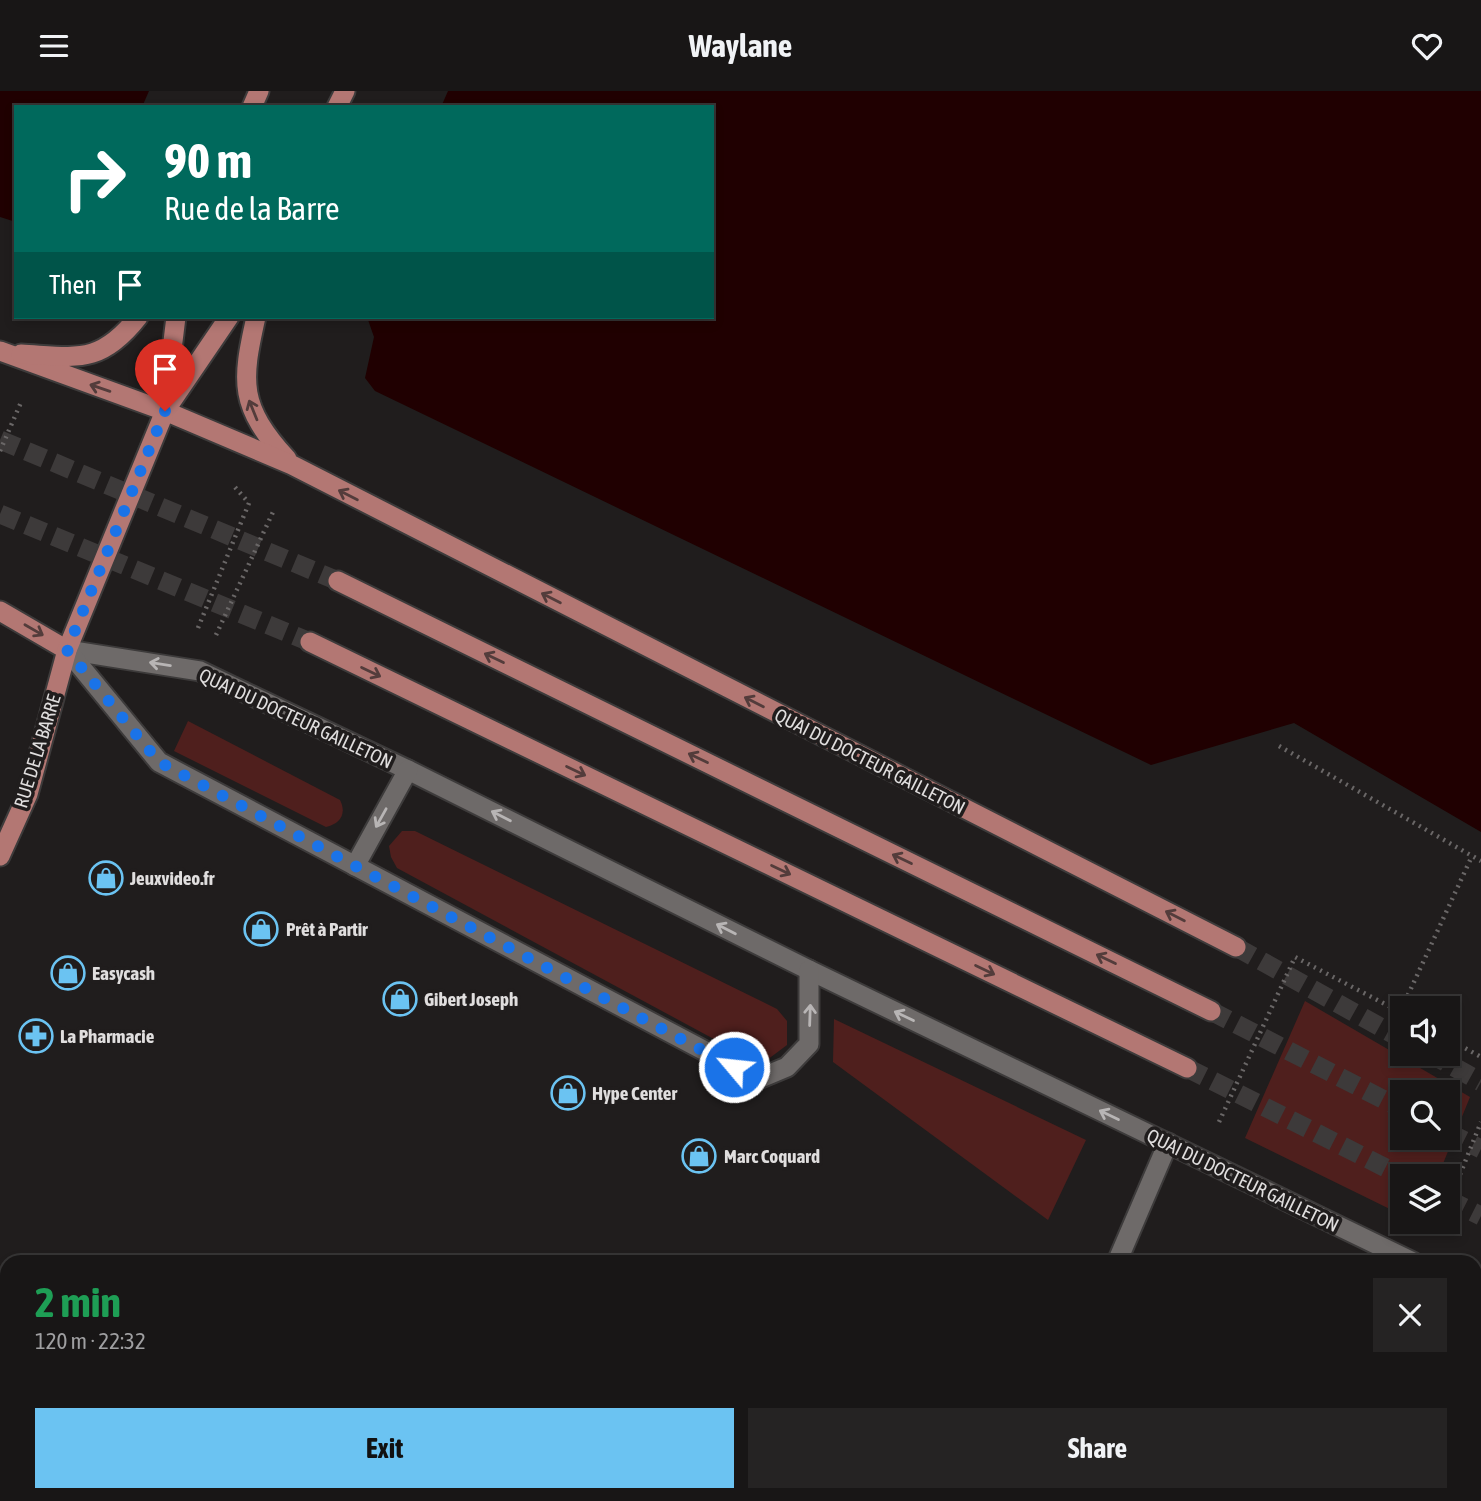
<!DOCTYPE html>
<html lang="en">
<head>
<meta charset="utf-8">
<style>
  :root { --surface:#181616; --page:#252323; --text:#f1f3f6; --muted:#9f9fa1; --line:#363535; --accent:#6bc3f2 }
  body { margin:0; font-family:"Asap Condensed",sans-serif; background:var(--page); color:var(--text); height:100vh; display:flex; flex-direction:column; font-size:26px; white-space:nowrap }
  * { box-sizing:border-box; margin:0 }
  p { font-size:23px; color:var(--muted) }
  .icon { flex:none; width:38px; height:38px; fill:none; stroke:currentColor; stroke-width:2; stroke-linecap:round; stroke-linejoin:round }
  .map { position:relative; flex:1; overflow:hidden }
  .panel { position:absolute; left:0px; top:1164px; width:1482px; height:247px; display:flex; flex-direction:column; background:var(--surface); border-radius:21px 21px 0 0; box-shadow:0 4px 10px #0003,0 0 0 2px var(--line) }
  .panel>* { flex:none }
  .banner { position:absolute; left:14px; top:14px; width:700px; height:214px; border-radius:0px; box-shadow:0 4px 10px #0003,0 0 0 2px var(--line); background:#00695c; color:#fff; overflow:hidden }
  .fabs { position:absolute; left:1390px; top:905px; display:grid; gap:14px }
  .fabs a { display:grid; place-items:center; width:70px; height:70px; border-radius:0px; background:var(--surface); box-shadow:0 4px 10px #0003,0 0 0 2px var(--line); font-size:35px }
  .pin { position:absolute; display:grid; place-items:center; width:60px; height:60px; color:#fff; margin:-72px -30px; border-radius:50% 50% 50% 0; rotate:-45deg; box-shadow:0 0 7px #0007 }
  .pin .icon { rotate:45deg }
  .me { position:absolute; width:77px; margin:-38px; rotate:298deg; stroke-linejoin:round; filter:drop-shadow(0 0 5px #0008) }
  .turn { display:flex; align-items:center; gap:24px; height:147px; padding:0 35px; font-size:32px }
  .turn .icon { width:91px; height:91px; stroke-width:2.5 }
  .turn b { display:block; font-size:49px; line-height:60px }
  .then { display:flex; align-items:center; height:66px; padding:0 35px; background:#0003; gap:14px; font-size:26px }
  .round { display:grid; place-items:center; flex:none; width:74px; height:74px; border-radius:0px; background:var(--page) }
  .overview { display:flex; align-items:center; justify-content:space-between; height:119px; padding:0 35px }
  h1 { font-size:42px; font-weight:700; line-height:52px; color:#1e9e55 }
  .action { display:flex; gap:14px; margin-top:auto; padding:14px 35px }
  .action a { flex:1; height:80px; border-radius:0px; background:var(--accent); color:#111; font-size:28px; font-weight:700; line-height:80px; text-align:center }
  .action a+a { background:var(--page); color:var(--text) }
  header { display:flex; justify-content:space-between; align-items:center; height:91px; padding:0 35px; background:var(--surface); font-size:32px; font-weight:700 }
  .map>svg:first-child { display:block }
  .green { fill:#4f1f1d; fill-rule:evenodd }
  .water { fill:#200001 }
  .pier { fill:#201d1d }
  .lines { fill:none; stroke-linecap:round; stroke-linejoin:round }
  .primary-tunnel { stroke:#3d3a3a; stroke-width:19; stroke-dasharray:19 10; stroke-linecap:butt }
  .pedestrian-casing { stroke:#3d3b3b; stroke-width:23 }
  .minor-casing { stroke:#3d3b3b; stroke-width:23 }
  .primary-casing { stroke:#3d3b3b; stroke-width:23 }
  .path { stroke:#6a6767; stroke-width:4.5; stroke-dasharray:2 5; stroke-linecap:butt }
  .pedestrian { stroke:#6e6a69; stroke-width:19 }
  .minor { stroke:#6e6a69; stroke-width:19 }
  .primary { stroke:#b37773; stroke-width:19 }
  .oneway { stroke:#533c3b }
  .oneway2 { stroke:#b8b5b5 }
  .route { stroke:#1a73e8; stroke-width:12; stroke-dasharray:0 21.6 }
  .labels { text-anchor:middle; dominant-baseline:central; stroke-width:7; stroke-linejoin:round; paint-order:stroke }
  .street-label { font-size:19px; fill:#e0dede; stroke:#201d1d }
  .poi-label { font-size:19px; font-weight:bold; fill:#e0dede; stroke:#201d1d; text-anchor:start }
</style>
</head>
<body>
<header><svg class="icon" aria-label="menu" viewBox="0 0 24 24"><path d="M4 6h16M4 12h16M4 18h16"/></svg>Waylane<svg class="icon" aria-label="heart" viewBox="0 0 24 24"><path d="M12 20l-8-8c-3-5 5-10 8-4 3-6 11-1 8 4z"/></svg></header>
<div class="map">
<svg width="1481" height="1410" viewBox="0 0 1481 1410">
  <rect width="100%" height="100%" fill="#201d1d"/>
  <!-- green -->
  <g class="green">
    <path d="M188 630 340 709C347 723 340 733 326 736L174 660Z"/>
    <path d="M402 740H415L777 918 787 930V954L767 969 749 967 397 777 391 766 389 755Z"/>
    <path d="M1305 910 1470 1006 1438 1085H1402V1124L1245 1047ZM1402 1001H1447V1046H1402Z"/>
    <path d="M834 928 1086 1049 1048 1129 833 971Z"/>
    <path d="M1128 1404H1311L1308 1410H1144Z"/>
  </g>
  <!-- water -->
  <path class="water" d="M0 0H1481V741L1294 632 1151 674 375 300 365 287 374 246 367 226H712V16H16V131L0 126Z"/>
  <!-- pier -->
  <path class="pier" d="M149 0H448L441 16H142Z"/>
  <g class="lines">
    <!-- primary-tunnel -->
    <g class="primary-tunnel">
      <path d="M0 349 338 490"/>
      <path d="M0 423 310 551"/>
      <path d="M1236 856 1402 948"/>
      <path d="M1211 920 1402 1018"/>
      <path d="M1429 962 1481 991"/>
      <path d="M1187 977 1402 1085"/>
      <path d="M1447 1041 1481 1058"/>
      <path d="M1447 1108 1481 1125"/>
    </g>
    <defs>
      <g id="pedestrian">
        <path d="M1117 1171 1168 1052"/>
        <path d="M1016 1410 1019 1404"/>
      </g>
      <g id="minor">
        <path d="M67 559 200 580 408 679 809 879 1413 1171"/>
        <path d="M67 559 159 671 758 988 787 976 809 953V879"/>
        <path d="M355 775 408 679"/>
        <path d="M1475 1220 1481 1226"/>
        <path d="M1476 1410 1481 1397"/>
      </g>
      <g id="primary">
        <path d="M252 16 259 0"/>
        <path d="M337 16 345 0"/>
        <path d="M256 226C241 292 239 315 287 368"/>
        <path d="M0 260 165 320 292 374 1236 856"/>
        <path d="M21 263C77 266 100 274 138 226"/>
        <path d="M165 315 176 226"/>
        <path d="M338 490 1211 920"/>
        <path d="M0 520 67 559"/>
        <path d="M310 551 1187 977"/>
        <path d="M0 765 28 703 67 559 165 320 229 226"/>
      </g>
    </defs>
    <!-- pedestrian casing -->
    <use href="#pedestrian" class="pedestrian-casing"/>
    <!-- minor casing -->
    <use href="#minor" class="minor-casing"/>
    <!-- primary casing -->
    <use href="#primary" class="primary-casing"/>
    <!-- path -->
    <g class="path">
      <path d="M0 360 22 309"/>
      <path d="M198 537 249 412 233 394"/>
      <path d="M216 544 273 421"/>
      <path d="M1279 655 1481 770"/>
      <path d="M1402 917 1472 765"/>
      <path d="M1447 947 1481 966"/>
      <path d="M1219 1031 1295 866 1402 922"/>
      <path d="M1447 1116 1481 1031"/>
      <path d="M1072 1404 1087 1410"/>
      <path d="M1332 1410 1335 1404"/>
    </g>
    <!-- pedestrian -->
    <use href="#pedestrian" class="pedestrian"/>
    <!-- minor -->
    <use href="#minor" class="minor"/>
    <!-- primary -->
    <use href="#primary" class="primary"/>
  </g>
  <!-- one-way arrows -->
  <defs><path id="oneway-shaft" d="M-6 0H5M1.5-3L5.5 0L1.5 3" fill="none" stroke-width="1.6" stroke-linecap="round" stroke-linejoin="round" transform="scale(1.75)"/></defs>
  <g class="oneway">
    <use href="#oneway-shaft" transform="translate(100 297) rotate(-161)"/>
    <use href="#oneway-shaft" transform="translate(253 319) rotate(-112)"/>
    <use href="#oneway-shaft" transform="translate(348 404) rotate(-153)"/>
    <use href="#oneway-shaft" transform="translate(551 507) rotate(-153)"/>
    <use href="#oneway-shaft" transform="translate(34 539) rotate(30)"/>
    <use href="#oneway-shaft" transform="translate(494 567) rotate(-154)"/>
    <use href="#oneway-shaft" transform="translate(371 581) rotate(26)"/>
    <use href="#oneway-shaft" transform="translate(754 611) rotate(-153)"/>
    <use href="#oneway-shaft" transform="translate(698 667) rotate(-154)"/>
    <use href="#oneway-shaft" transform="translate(576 680) rotate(26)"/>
    <use href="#oneway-shaft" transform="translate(902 768) rotate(-154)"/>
    <use href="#oneway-shaft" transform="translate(781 779) rotate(26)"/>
    <use href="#oneway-shaft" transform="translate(1175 825) rotate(-153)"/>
    <use href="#oneway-shaft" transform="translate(1106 868) rotate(-154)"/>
    <use href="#oneway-shaft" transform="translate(985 879) rotate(26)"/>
  </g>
  <g class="oneway2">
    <use href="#oneway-shaft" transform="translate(160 573) rotate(-171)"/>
    <use href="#oneway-shaft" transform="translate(501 725) rotate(-153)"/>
    <use href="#oneway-shaft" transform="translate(381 727) rotate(119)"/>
    <use href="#oneway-shaft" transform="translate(726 838) rotate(-153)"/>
    <use href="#oneway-shaft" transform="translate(810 924) rotate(-88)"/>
    <use href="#oneway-shaft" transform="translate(904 925) rotate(-154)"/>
    <use href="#oneway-shaft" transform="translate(1109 1024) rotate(-154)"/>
  </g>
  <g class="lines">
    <!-- route -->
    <path class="route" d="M165 320 67 559 159 671 734 976"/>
  </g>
  <!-- icons -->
  <defs>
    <symbol id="shop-ring" viewBox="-11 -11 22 22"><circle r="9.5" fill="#201d1d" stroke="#6bc3f2" stroke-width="1.5"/><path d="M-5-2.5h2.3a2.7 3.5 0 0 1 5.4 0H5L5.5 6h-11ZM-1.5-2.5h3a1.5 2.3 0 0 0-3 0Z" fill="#6bc3f2"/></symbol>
    <symbol id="pharmacy-ring" viewBox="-11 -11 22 22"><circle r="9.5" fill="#201d1d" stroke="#6bc3f2" stroke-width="1.5"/><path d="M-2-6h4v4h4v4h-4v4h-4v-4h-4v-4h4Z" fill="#6bc3f2"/></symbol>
  </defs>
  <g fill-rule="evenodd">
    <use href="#shop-ring" x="87" y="768" width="38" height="38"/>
    <use href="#shop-ring" x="242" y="819" width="38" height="38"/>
    <use href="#shop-ring" x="49" y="863" width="38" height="38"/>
    <use href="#shop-ring" x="381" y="889" width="38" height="38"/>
    <use href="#pharmacy-ring" x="17" y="926" width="38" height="38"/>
    <use href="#shop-ring" x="549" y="983" width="38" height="38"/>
    <use href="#shop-ring" x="680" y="1046" width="38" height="38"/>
  </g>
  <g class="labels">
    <!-- street labels -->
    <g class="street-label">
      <text transform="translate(296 627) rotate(25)">QUAI DU DOCTEUR GAILLETON</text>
      <text transform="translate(37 660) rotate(-73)">RUE DE LA BARRE</text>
      <text transform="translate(870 670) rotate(27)">QUAI DU DOCTEUR GAILLETON</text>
      <text transform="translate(1243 1089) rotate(26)">QUAI DU DOCTEUR GAILLETON</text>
    </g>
    <!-- poi labels -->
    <g class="poi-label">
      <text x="130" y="787">Jeuxvideo.fr</text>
      <text x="286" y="838">Prêt à Partir</text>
      <text x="92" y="882">Easycash</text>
      <text x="424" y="908">Gibert Joseph</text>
      <text x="60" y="945">La Pharmacie</text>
      <text x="592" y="1002">Hype Center</text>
      <text x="724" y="1065">Marc Coquard</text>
    </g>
  </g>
</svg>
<div class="fabs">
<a><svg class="icon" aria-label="sound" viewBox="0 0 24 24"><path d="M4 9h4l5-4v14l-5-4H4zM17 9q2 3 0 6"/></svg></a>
<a><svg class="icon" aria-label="search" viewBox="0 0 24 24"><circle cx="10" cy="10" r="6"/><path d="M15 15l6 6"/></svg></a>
<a><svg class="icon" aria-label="layers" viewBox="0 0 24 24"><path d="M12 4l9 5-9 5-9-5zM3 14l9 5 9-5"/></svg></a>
</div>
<div class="pin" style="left:165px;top:320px;background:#d93025"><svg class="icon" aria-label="arrive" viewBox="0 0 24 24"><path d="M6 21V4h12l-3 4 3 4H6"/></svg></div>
<svg class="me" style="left:734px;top:976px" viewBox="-20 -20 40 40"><circle r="17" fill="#1a73e8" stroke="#fff" stroke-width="3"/><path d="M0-11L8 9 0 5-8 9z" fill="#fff"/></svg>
<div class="banner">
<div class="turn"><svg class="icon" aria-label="right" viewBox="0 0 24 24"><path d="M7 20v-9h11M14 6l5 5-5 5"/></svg><div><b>90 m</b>Rue de la Barre</div></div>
<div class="then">Then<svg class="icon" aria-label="arrive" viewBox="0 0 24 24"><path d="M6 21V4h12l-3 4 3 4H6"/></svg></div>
</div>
<section class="panel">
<div class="overview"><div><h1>2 min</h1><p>120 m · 22:32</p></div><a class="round"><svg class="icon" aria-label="close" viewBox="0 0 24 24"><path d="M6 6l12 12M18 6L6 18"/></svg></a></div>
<div class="action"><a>Exit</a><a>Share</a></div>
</section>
</div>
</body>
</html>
